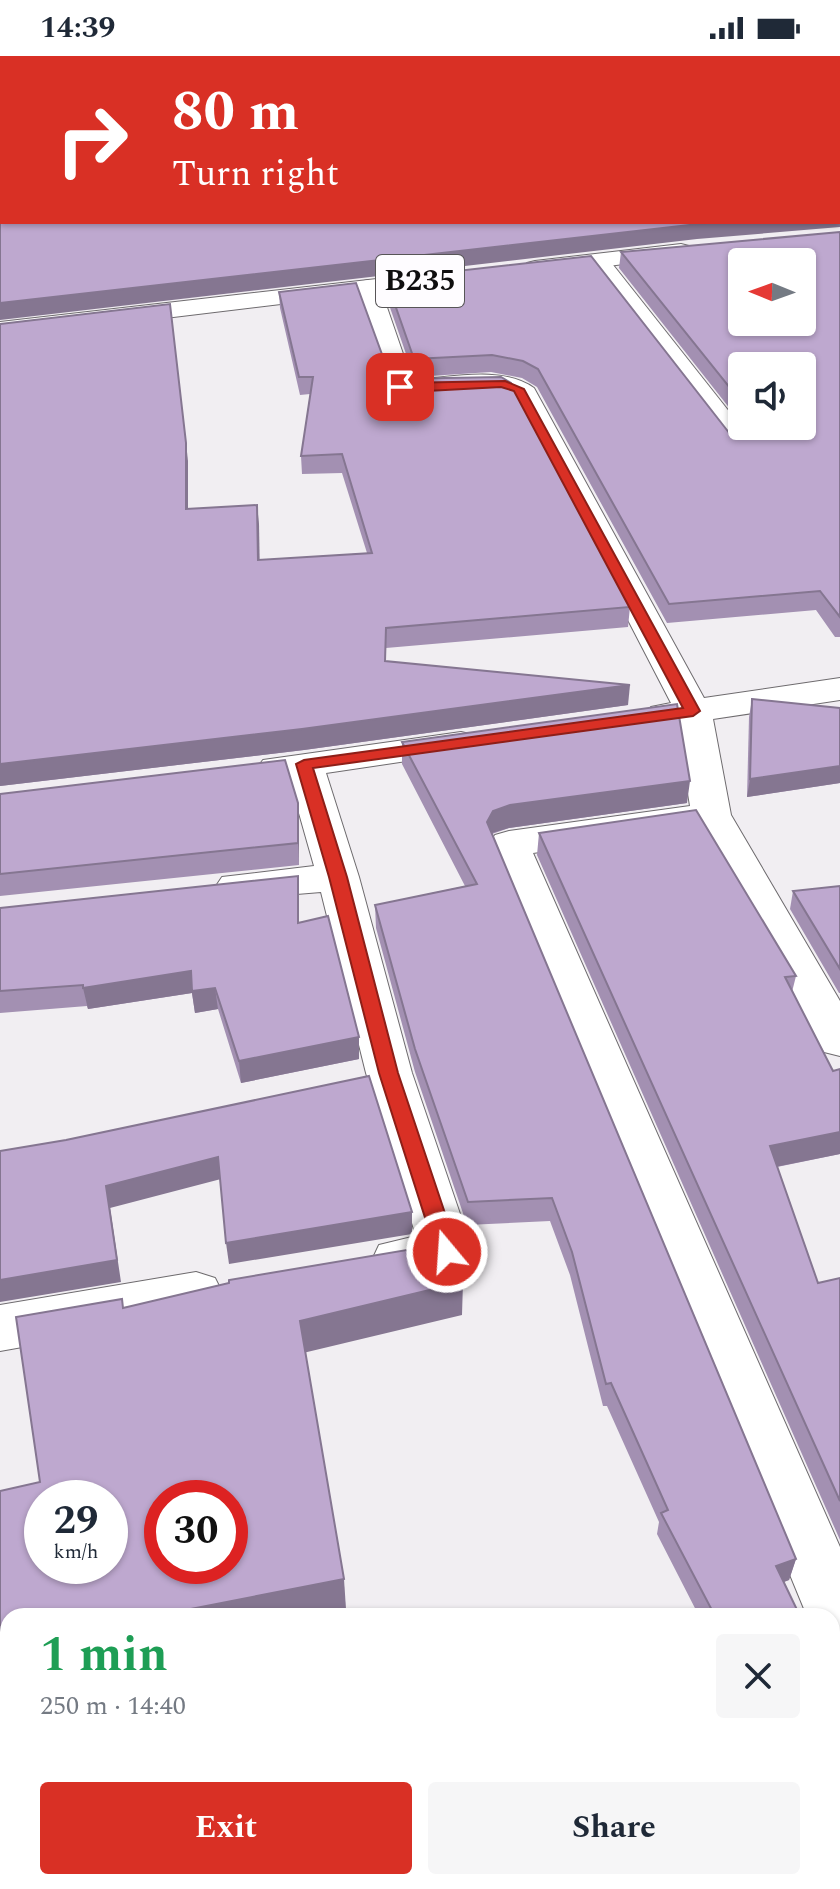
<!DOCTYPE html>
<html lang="en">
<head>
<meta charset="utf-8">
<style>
  :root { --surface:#fff; --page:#f6f6f7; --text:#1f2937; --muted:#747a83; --accent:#d93025 }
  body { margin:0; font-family:Spectral,serif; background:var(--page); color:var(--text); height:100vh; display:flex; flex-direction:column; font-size:30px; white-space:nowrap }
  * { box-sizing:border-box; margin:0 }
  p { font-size:26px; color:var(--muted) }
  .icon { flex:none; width:44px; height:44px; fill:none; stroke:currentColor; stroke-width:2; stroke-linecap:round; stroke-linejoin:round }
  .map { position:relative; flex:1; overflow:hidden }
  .drawer { position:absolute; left:0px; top:1552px; width:840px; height:282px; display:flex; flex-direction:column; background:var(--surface); border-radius:24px 24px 0 0; box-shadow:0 2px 6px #0004 }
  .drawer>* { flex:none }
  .banner { position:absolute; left:0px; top:0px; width:840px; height:168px; box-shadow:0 2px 6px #0004; background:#d93025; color:#fff; overflow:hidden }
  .needle { width:52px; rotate:271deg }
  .fabs { position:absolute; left:728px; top:192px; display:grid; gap:16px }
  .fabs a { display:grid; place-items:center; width:88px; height:88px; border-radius:8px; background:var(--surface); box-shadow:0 2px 6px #0004; font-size:40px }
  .speed { position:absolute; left:24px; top:1424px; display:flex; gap:16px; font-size:40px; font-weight:700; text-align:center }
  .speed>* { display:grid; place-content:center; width:104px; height:104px; border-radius:50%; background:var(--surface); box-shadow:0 2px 6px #0004; line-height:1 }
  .speed small { font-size:20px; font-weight:400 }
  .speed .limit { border:12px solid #d22; background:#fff; color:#111 }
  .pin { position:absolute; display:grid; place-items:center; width:68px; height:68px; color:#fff; margin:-34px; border-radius:16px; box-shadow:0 4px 12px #0006 }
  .me { position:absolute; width:88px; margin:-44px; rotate:342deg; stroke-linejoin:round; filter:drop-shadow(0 0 6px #0008) }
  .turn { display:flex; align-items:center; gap:28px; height:168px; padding:0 40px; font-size:36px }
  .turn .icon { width:104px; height:104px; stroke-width:2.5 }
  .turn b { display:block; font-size:56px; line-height:68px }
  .round { display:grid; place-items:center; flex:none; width:84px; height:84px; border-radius:8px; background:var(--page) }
  .headline { display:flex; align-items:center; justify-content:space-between; height:136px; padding:0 40px }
  h1 { font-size:48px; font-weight:700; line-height:60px; color:#1e9e55 }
  .cta { display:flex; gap:16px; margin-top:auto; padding:16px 40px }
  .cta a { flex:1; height:92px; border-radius:8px; background:var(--accent); color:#fff; font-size:32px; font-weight:700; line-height:92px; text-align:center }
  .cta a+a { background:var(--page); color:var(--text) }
  .status { display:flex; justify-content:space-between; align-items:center; height:56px; padding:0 40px; background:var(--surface); direction:ltr }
  .status svg { height:22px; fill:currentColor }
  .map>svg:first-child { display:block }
  .water { fill:#69a2ac }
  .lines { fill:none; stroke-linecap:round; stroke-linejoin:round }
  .minor-casing { stroke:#6e6b6e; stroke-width:2 }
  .primary-casing { stroke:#6e6b6e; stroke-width:2 }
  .minor { fill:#fff; fill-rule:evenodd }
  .primary { fill:#fff; fill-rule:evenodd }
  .wall { fill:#a390b2 }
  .shaded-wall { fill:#857691 }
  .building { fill:#bea8cf; stroke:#857691; stroke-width:2; fill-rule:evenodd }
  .route { fill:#d93025; stroke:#8d1f18; stroke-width:2 }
  .labels { text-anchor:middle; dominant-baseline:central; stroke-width:7; stroke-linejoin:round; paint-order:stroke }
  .shield { fill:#fefcff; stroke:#575557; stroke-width:2 }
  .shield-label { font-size:30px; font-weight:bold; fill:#0f0e0f }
</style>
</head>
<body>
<div class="status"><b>14:39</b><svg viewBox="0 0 49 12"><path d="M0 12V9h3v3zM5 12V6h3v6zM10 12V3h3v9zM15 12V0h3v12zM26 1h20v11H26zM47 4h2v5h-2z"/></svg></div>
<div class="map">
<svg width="840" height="1833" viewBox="0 0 840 1833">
  <rect width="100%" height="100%" fill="#f1eef2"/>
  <!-- water -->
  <path class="water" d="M0 0H840V37L838 2H2L0 103Z"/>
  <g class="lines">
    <defs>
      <g id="minor">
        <path d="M598 198 606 200 750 382 754 388 750 394 740 397 730 394 586 205 590 200Z"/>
        <path d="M368 224 376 226 380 231 412 324C449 322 502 309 534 332L704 642 840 622V644L713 663 731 759 840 945V1000L824 996 699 773 533 797 840 1491V1594L832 1590V1560H807L489 788 495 779 509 775 690 750 677 668 664 670 651 667 646 659 651 651 671 647 513 342 501 336 401 340 392 338 356 231 360 226Z"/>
        <path d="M461 676 474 679 480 687 474 695 326 717 359 821 412 1017 473 1196 465 1211 398 1225 379 1219 372 1204 379 1189 416 1180 366 1017 321 836 237 843 222 839 216 830 222 821 314 810 289 722 276 723 263 720 257 712 263 704Z"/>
        <path d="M196 1216 215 1222 223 1238 215 1254 196 1260 0 1295V1249Z"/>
        <path d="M262 1826H332L334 1833H264Z"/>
      </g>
      <g id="primary">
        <path d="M681 188 689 190 692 195 689 200 535 219 527 217 523 212 527 207 535 205Z"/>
        <path d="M447 215 455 217 459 222 455 227 0 282V266Z"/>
      </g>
    </defs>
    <!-- minor casing -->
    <use href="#minor" class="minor-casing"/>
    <!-- primary casing -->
    <use href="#primary" class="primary-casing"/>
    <!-- minor -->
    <use href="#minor" class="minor"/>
    <!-- primary -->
    <use href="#primary" class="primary"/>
  </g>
  <!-- wall -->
  <g class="wall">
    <path d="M840 176V581H835L816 554 667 567 537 331 522 322 491 316 414 321 386 240V223L730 378 743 382 751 379 744 370H802L742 310V368L619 212 621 196Z"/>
    <path d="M279 236 391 323 630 551 628 571 386 592V605L628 649 304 694 0 730V268L188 405V453L259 468V504L367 497 342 417 302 418 301 400 310 338 300 339 280 252Z"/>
    <path d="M752 643 840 652V727L747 741 749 661Z"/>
    <path d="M402 686 687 747 509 772 492 778 796 1503 789 1524 783 1526 800 1560H699L657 1478 659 1466 607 1350H603L570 1219 550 1165 467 1169 415 1016 376 872 375 849 465 830 402 708Z"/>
    <path d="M0 738 298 747 299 809 0 840Z"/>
    <path d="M539 777 796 920 792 936 833 1015 840 1013V1098L777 1111 818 1227 840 1222V1484L537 799Z"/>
    <path d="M298 820 299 866 359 981V1003L241 1027 218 953 195 957 192 937 88 953 87 950 0 957V852Z"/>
    <path d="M840 830V937H839L790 853 793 835Z"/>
    <path d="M782 1826H832L840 1833H785Z"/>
  </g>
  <!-- shaded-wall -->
  <g class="shaded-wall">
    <path d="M838 156H840V171L697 183 0 264V247L716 166H838Z"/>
    <path d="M186 387 188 405V472L186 453Z"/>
    <path d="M257 449 259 468 260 523 258 504Z"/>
    <path d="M630 629 628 649 304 694 0 730V708Z"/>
    <path d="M840 710V727L747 741 750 723Z"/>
    <path d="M690 725 687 747 509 772 492 777 486 789 487 766 493 755 510 749Z"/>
    <path d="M298 747 299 768V809L298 787Z"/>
    <path d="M298 820 299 841V888L298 867Z"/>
    <path d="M191 915 215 932 218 953 195 957 192 937 88 953 83 932Z"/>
    <path d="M359 981V1003L241 1027 239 1005Z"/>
    <path d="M840 1076V1098L765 1113 770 1090Z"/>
    <path d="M218 1101 221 1123 110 1152 121 1226 0 1246V1224L106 1130Z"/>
    <path d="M412 1156V1178L229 1208 226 1187Z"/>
    <path d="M463 1226 462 1259 303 1297 300 1265Z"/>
    <path d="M796 1503 789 1524 769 1532 776 1510Z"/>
    <path d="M344 1523 346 1553 311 1560H175V1556Z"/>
    <path d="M8 1601V1633L0 1635V1603Z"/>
  </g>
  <!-- building -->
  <g class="building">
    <rect x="838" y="85" width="2" height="71"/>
    <path d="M0 162H2V166H716L0 247Z"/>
    <path d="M840 176V561L820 535 669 548 538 313 523 305 492 299 414 303 386 223 591 200 730 378 743 382 755 377 758 370H802V310H742V347L621 196ZM742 206H802V266H742Z"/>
    <path d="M356 227 391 323 501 321 511 327 630 551 386 572 385 605 630 629 302 673 0 708V268L170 248 186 387V453L257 449 258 504 372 497 342 398 301 400 313 321H299L279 236Z"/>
    <path d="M752 643 840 652V710L750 723Z"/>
    <path d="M677 648 690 725 510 749 493 755 487 766 796 1503 776 1510 800 1560H715L661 1457 668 1454 611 1327 606 1328 572 1196 552 1142 468 1146 415 993 375 849 477 828 402 686Z"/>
    <path d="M285 704 298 747V787L0 818V738Z"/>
    <path d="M696 754 796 920 785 921 833 1015 840 1013V1076L770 1090 818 1227 840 1222V1445L539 777Z"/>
    <path d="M298 820V867L328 860 359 981 239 1005 215 932 192 935 191 915 83 932V929L0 935V852Z"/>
    <path d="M840 830V913L793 835Z"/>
    <path d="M369 1020 412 1156 226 1187 218 1101 106 1130 117 1204 0 1224V1095L66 1084Z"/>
    <path d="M448 1187 463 1226 300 1265 344 1523 175 1556V1560H8V1601L0 1603V1435L40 1426 16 1261 122 1243 123 1252 229 1227V1224ZM42 1442H110V1510H42ZM162 1442H230V1510H162Z"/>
    <path d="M832 1627 840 1644V1833H800L797 1826H832Z"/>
  </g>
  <!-- route -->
  <path class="route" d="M505 325 524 333 700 655 693 660 313 712 347 821 398 1017 458 1196 454 1202 447 1205 439 1202 436 1196 379 1017 329 821 296 708 304 704 683 652 514 335 501 331 408 336 394 331 400 327Z"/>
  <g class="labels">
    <!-- shield labels -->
    <rect class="shield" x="376" y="199" width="88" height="52" rx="6"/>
    <g class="shield-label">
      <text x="420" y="225">B235</text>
    </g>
  </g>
</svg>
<div class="fabs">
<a><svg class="needle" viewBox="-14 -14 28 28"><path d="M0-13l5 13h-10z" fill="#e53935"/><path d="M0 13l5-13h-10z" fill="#747a83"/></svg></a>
<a><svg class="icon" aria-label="sound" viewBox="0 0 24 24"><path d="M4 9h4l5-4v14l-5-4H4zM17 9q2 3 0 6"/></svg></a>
</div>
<div class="speed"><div>29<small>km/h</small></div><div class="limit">30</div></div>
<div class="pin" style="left:400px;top:331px;background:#d93025"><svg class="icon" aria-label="arrive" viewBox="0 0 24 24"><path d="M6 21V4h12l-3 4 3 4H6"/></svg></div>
<svg class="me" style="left:447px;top:1196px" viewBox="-20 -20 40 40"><circle r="17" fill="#d93025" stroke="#fff" stroke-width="3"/><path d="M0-11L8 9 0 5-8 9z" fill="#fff"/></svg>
<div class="banner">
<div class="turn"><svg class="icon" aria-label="right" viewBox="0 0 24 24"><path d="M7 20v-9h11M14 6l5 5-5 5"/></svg><div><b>80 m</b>Turn right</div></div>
</div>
<section class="drawer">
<div class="headline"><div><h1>1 min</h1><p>250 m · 14:40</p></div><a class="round"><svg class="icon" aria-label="close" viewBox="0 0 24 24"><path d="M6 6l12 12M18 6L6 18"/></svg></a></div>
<div class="cta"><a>Exit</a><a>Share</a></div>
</section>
</div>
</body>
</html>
